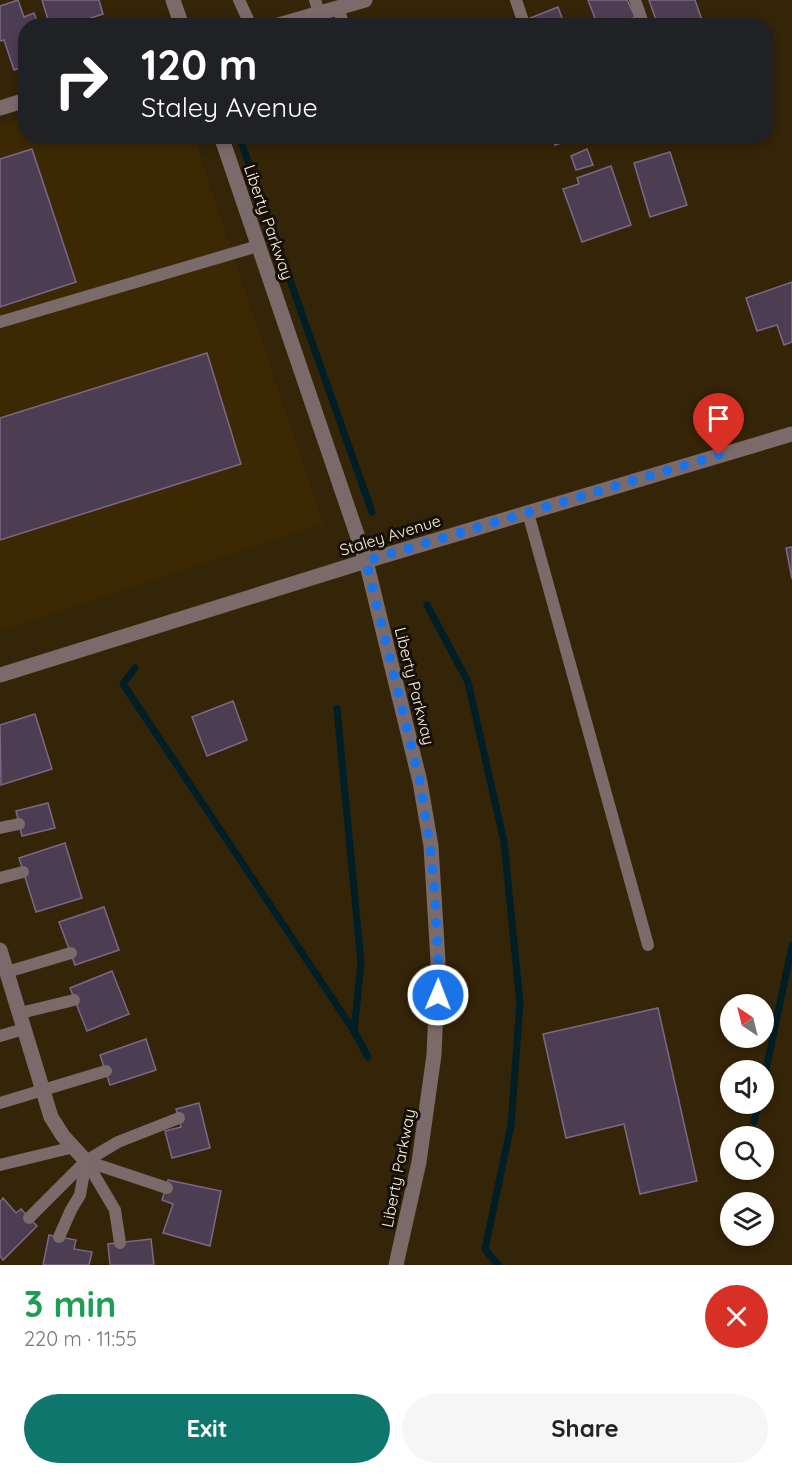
<!DOCTYPE html>
<html lang="en">
<head>
<meta charset="utf-8">
<style>
  :root { --surface:#fff; --page:#f6f6f6; --text:#222; --muted:#767676; --accent:#0f766e }
  body { margin:0; font-family:Quicksand,sans-serif; background:var(--page); color:var(--text); height:100vh; display:flex; flex-direction:column; font-size:22px; white-space:nowrap }
  * { box-sizing:border-box; margin:0 }
  p { font-size:20px; color:var(--muted) }
  .icon { flex:none; width:33px; height:33px; fill:none; stroke:currentColor; stroke-width:2; stroke-linecap:round; stroke-linejoin:round }
  .map { position:relative; height:1265px; overflow:hidden }
  .panel { display:flex; flex-direction:column; background:var(--surface); flex:1 }
  .panel>* { flex:none }
  .hud { position:absolute; left:18px; top:18px; width:756px; height:126px; border-radius:24px; box-shadow:0 3px 9px #0003; background:#202124; color:#fff; overflow:hidden }
  .needle { width:39px; rotate:325deg }
  .buttons { position:absolute; left:720px; top:994px; display:grid; gap:12px }
  .buttons a { display:grid; place-items:center; width:54px; height:54px; border-radius:50%; background:var(--surface); box-shadow:0 3px 9px #0003; font-size:30px }
  .pin { position:absolute; display:grid; place-items:center; width:51px; height:51px; color:#fff; margin:-62px -26px; border-radius:50% 50% 50% 0; rotate:-45deg; box-shadow:0 0 6px #0007 }
  .pin .icon { rotate:45deg }
  .me { position:absolute; width:66px; margin:-33px; rotate:1deg; stroke-linejoin:round; filter:drop-shadow(0 0 4px #0008) }
  .turn { display:flex; align-items:center; gap:21px; height:126px; padding:0 24px; font-size:27px }
  .turn .icon { width:78px; height:78px; stroke-width:2.5 }
  .turn b { display:block; font-size:42px; line-height:51px }
  .round { display:grid; place-items:center; flex:none; width:63px; height:63px; border-radius:32px; background:var(--page) }
  .summary { display:flex; align-items:center; justify-content:space-between; height:102px; padding:0 24px }
  h1 { font-size:36px; font-weight:800; line-height:45px; color:#1e9e55 }
  .action { display:flex; gap:12px; margin-top:auto; padding:12px 24px }
  .action a { flex:1; height:69px; border-radius:36px; background:var(--accent); color:#fff; font-size:24px; font-weight:800; line-height:69px; text-align:center }
  .action a+a { background:var(--page); color:var(--text) }
  .map>svg:first-child { display:block }
  .built { fill:#3c2904 }
  .lines { fill:none; stroke-linecap:round; stroke-linejoin:round }
  .stream { stroke:#001e25; stroke-width:7 }
  .building { fill:#4d3d53; stroke:#7c6884; stroke-width:1.5 }
  .service { stroke:#7b6a6a; stroke-width:12 }
  .minor { stroke:#7b6a6a; stroke-width:15 }
  .tertiary { stroke:#7b6a6a; stroke-width:15 }
  .route { stroke:#1a73e8; stroke-width:10; stroke-dasharray:0 18 }
  .labels { text-anchor:middle; dominant-baseline:central; stroke-width:6; stroke-linejoin:round; paint-order:stroke }
  .street-label { font-size:16px; fill:#fcf2e2; stroke:#160f05 }
</style>
</head>
<body>
<div class="map">
<svg width="792" height="1265" viewBox="0 0 792 1265">
  <rect width="100%" height="100%" fill="#342408"/>
  <!-- built -->
  <path class="built" d="M25 118 26 136 194 137 323 523 0 631V126Z"/>
  <g class="lines">
    <!-- stream -->
    <g class="stream">
      <path d="M239 136 372 512"/>
      <path d="M427 605 468 682 504 842 520 1003 511 1125 485 1249 498 1265"/>
      <path d="M135 668 123 684 354 1031 368 1057"/>
      <path d="M337 709 361 963 354 1031"/>
      <path d="M764 1079 792 946"/>
      <path d="M754 1122 758 1104"/>
    </g>
  </g>
  <!-- building -->
  <g class="building">
    <path d="M18 0 24 17 34 13 39 26H26V66L14 70 4 40 0 41V6Z"/>
    <path d="M42 0H99L103 14 67 26H50Z"/>
    <path d="M588 0H627L635 17 629 20 631 26H598Z"/>
    <path d="M649 0H695L702 20 686 26H658Z"/>
    <path d="M558 7 565 26H515V24Z"/>
    <path d="M552 136H567L569 140 555 145Z"/>
    <path d="M32 149 76 282 0 307V159Z"/>
    <path d="M587 149 593 165 576 170 571 156Z"/>
    <path d="M670 152 687 205 650 217 634 163Z"/>
    <path d="M611 166 631 225 582 242 563 189 579 184 577 178Z"/>
    <path d="M792 282V342L784 345 777 325 757 331 746 298Z"/>
    <path d="M207 353 241 464 0 540V418Z"/>
    <path d="M792 547V579L786 548Z"/>
    <path d="M233 701 247 740 207 756 192 717Z"/>
    <path d="M35 714 52 769 1 785 0 725Z"/>
    <path d="M48 803 55 828 22 836 16 811Z"/>
    <path d="M65 843 82 898 36 912 19 858Z"/>
    <path d="M104 907 119 950 75 965 59 922Z"/>
    <path d="M112 971 129 1014 87 1031 70 988Z"/>
    <path d="M658 1008 697 1181 640 1194 624 1124 566 1138 543 1034Z"/>
    <path d="M146 1039 156 1070 110 1085 100 1055Z"/>
    <path d="M199 1103 210 1148 172 1158 165 1131 181 1127 176 1109Z"/>
    <path d="M168 1180 221 1191 210 1246 163 1233 173 1204 162 1200Z"/>
    <path d="M3 1198 16 1213 21 1209 37 1226 3 1260 0 1256V1202Z"/>
    <path d="M49 1235 76 1240 74 1249 92 1252 89 1265H43Z"/>
    <path d="M151 1239 154 1265H110L108 1244Z"/>
  </g>
  <g class="lines">
    <!-- service -->
    <g class="service">
      <path d="M239 0 251 26"/>
      <path d="M315 0 319 13"/>
      <path d="M516 0 523 21"/>
      <path d="M635 0 644 26"/>
      <path d="M338 8 344 26"/>
      <path d="M0 322 258 246"/>
      <path d="M528 513 648 945"/>
      <path d="M0 828 19 824"/>
      <path d="M0 878 23 872"/>
      <path d="M7 972 71 953"/>
      <path d="M20 1013 74 1000"/>
      <path d="M0 1036 24 1029"/>
      <path d="M0 1103 106 1071"/>
      <path d="M86 1161 115 1210 120 1243"/>
      <path d="M86 1161 167 1188"/>
      <path d="M0 1165 74 1147"/>
      <path d="M29 1218 86 1161 118 1142 179 1118"/>
      <path d="M59 1237 71 1210 80 1195 86 1161"/>
    </g>
    <!-- minor -->
    <g class="minor">
      <path d="M275 26 365 0"/>
      <path d="M0 108 26 100"/>
      <path d="M0 950 51 1117 63 1136 86 1161"/>
    </g>
    <!-- tertiary -->
    <g class="tertiary">
      <path d="M173 0 182 26"/>
      <path d="M221 136 366 561 420 782 431 846 438 961 434 1055 419 1162 396 1265"/>
      <path d="M0 675 366 561 792 434"/>
    </g>
  </g>
  <g class="lines">
    <!-- route -->
    <path class="route" d="M438 995V961L435 896 430 846 420 782 366 561 719 455"/>
  </g>
  <g class="labels">
    <!-- street labels -->
    <g class="street-label">
      <text transform="translate(269 222) rotate(71)">Liberty Parkway</text>
      <text transform="translate(390 535) rotate(-17)">Staley Avenue</text>
      <text transform="translate(415 686) rotate(76)">Liberty Parkway</text>
      <text transform="translate(398 1168) rotate(-79)">Liberty Parkway</text>
    </g>
  </g>
</svg>
<div class="buttons">
<a><svg class="needle" viewBox="-14 -14 28 28"><path d="M0-13l5 13h-10z" fill="#e53935"/><path d="M0 13l5-13h-10z" fill="#767676"/></svg></a>
<a><svg class="icon" aria-label="sound" viewBox="0 0 24 24"><path d="M4 9h4l5-4v14l-5-4H4zM17 9q2 3 0 6"/></svg></a>
<a><svg class="icon" aria-label="search" viewBox="0 0 24 24"><circle cx="10" cy="10" r="6"/><path d="M15 15l6 6"/></svg></a>
<a><svg class="icon" aria-label="layers" viewBox="0 0 24 24"><path d="M12 4l9 5-9 5-9-5zM3 14l9 5 9-5"/></svg></a>
</div>
<div class="pin" style="left:719px;top:455px;background:#d93025"><svg class="icon" aria-label="arrive" viewBox="0 0 24 24"><path d="M6 21V4h12l-3 4 3 4H6"/></svg></div>
<svg class="me" style="left:438px;top:995px" viewBox="-20 -20 40 40"><circle r="17" fill="#1a73e8" stroke="#fff" stroke-width="3"/><path d="M0-11L8 9 0 5-8 9z" fill="#fff"/></svg>
<div class="hud">
<div class="turn"><svg class="icon" aria-label="right" viewBox="0 0 24 24"><path d="M7 20v-9h11M14 6l5 5-5 5"/></svg><div><b>120 m</b>Staley Avenue</div></div>
</div>
</div>
<section class="panel">
<div class="summary"><div><h1>3 min</h1><p>220 m · 11:55</p></div><a class="round" style="background:#d93025;color:#fff"><svg class="icon" aria-label="close" viewBox="0 0 24 24"><path d="M6 6l12 12M18 6L6 18"/></svg></a></div>
<div class="action"><a>Exit</a><a>Share</a></div>
</section>
</body>
</html>
